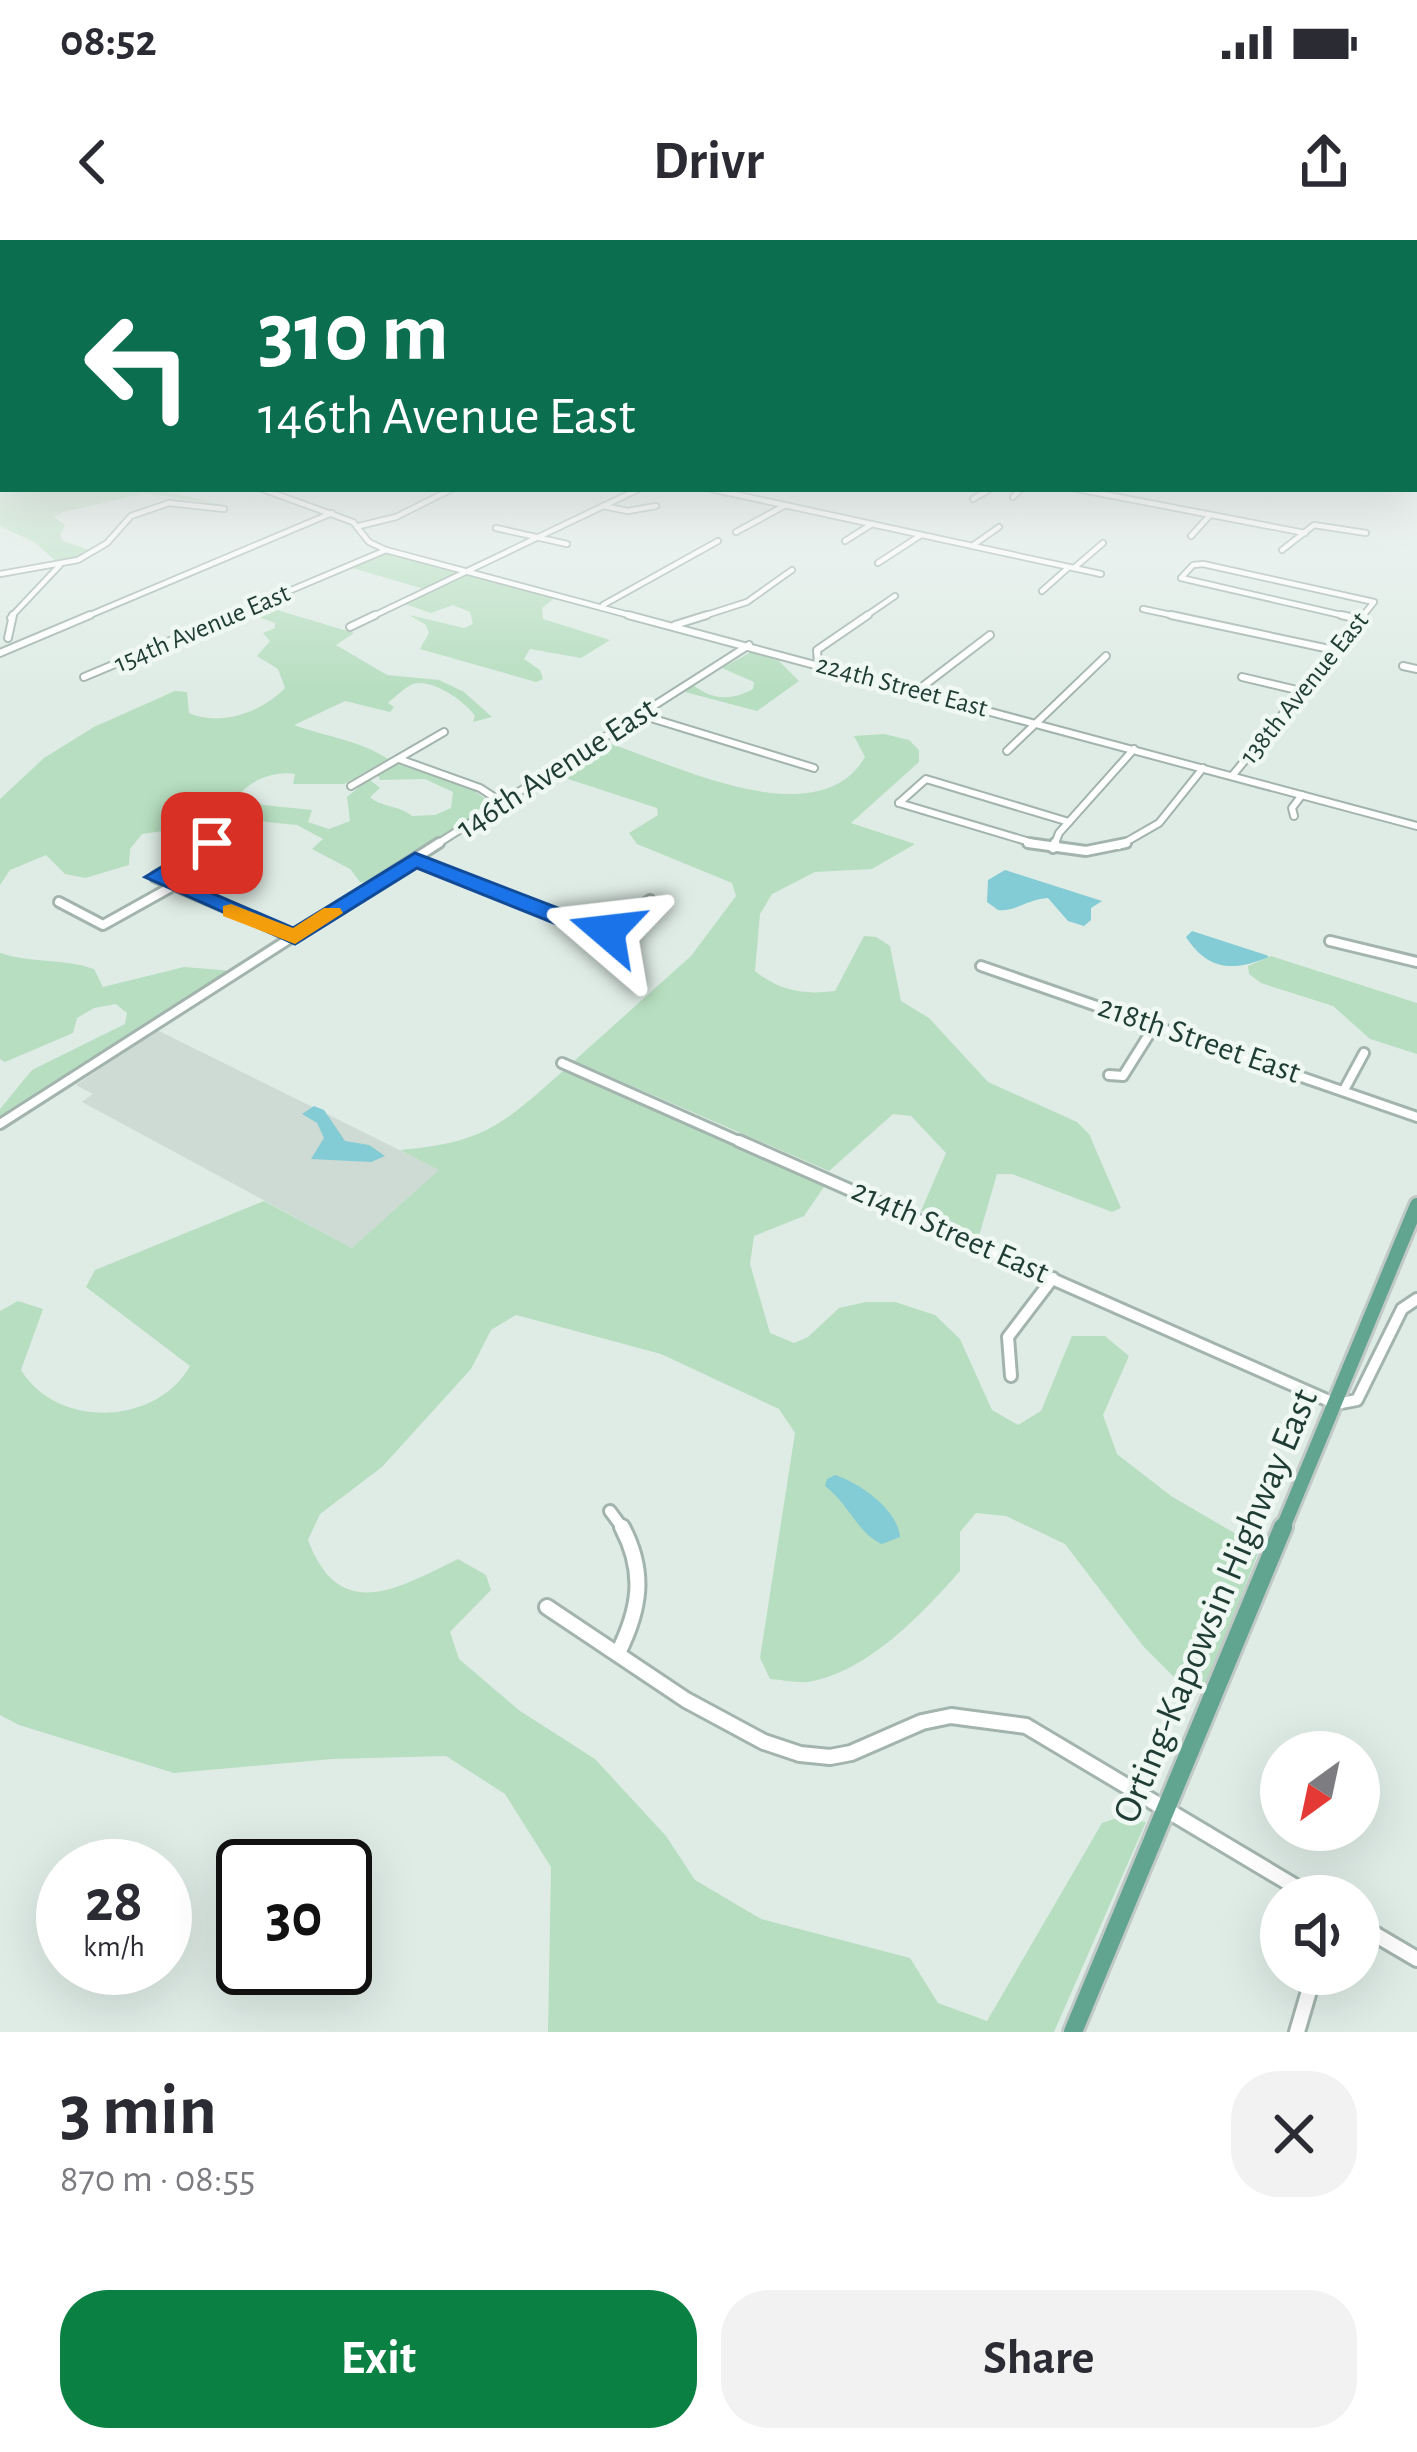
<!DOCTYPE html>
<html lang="en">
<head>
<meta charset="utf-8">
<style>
  :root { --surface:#fff; --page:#f2f2f3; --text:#2b2b33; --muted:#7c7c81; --accent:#0b8043 }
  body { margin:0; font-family:"Alegreya Sans",sans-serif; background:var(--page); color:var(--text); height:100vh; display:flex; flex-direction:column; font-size:45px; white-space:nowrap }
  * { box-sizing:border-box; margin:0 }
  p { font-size:39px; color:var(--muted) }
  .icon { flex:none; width:66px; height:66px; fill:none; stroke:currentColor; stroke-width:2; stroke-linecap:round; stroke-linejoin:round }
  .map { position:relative; height:1792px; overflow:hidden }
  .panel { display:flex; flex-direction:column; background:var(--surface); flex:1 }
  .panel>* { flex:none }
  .banner { position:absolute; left:0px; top:0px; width:1419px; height:252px; box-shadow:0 12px 48px #0002; background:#0b6e4f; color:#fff; overflow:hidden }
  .needle { width:78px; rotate:213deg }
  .tools { position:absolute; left:1260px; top:1491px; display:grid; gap:24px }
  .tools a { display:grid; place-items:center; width:120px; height:120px; border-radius:50%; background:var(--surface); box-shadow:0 12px 48px #0002; font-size:60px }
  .speed { position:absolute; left:36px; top:1599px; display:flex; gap:24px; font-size:60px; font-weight:700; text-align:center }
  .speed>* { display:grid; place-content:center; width:156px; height:156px; border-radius:50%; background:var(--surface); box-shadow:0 12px 48px #0002; line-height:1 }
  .speed small { font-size:30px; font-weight:400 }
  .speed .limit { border:6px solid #111; border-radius:18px; background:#fff; color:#111 }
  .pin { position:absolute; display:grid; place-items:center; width:102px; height:102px; color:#fff; margin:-51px; border-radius:24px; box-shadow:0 6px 18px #0006 }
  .me { position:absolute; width:132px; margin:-66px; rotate:287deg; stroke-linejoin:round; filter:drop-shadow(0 0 9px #0008) }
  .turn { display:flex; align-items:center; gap:42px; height:252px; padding:0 60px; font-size:54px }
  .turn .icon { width:156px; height:156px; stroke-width:2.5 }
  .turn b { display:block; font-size:84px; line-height:102px }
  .round { display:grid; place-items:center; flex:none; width:126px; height:126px; border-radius:48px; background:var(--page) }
  .summary { display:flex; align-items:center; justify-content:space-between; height:204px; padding:0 60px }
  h1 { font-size:72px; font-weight:700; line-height:90px }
  .button { display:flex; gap:24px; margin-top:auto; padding:24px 60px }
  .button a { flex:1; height:138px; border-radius:48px; background:var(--accent); color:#fff; font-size:48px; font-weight:700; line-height:138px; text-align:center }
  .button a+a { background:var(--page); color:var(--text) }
  .status { display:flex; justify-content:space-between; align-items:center; height:84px; padding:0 60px; background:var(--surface); direction:ltr }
  .status svg { height:33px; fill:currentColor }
  header { display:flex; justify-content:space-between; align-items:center; height:156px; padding:0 60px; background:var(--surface); font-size:54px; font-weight:700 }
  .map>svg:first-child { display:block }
  .built { fill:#cddbd4 }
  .green { fill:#b7dec0 }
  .water { fill:#83cbd5 }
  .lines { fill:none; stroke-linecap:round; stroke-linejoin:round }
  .minor-far4-casing { stroke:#a2b4ad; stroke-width:8 }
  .minor-far3-casing { stroke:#a2b4ad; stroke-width:10 }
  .minor-far2-casing { stroke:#a2b4ad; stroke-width:14 }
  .minor-far1-casing { stroke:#a2b4ad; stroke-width:16 }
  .minor-casing { stroke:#a2b4ad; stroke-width:20 }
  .major-far1-casing { stroke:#c0c9c6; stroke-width:20 }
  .major-casing { stroke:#c0c9c6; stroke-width:24 }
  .minor-far4 { stroke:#fff; stroke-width:4.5 }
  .minor-far3 { stroke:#fff; stroke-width:6 }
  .minor-far2 { stroke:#fff; stroke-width:8 }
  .minor-far1 { stroke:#fff; stroke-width:10 }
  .minor { stroke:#fff; stroke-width:14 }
  .major-far1 { stroke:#61a490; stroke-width:14 }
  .major { stroke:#61a490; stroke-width:18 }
  .route { fill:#1a73e8; stroke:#114b97; stroke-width:3 }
  .slow { fill:#f59e0b }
  .labels { text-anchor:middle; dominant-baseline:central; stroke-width:9; stroke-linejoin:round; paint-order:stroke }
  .far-street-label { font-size:27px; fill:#1f3d34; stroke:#f0f8f4 }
  .street-label { font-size:33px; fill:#1f3d34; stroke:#f0f8f4 }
  .near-street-label { font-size:39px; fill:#1f3d34; stroke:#f0f8f4 }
</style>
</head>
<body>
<div class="status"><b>08:52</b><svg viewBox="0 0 49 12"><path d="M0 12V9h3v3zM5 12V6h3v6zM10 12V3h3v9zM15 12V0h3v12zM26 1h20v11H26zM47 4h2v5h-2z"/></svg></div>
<header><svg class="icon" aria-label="back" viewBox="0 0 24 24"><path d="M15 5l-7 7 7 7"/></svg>Drivr<svg class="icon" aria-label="share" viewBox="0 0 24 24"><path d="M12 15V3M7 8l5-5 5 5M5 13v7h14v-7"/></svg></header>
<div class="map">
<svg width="1417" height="1792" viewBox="0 0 1417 1792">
  <rect width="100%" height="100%" fill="#dfece6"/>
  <!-- built -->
  <path class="built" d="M157 790 440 930 352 1008 82 862 93 854 76 845Z"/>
  <!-- green -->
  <g class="green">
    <path d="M0 201 3 249H155L232 267 146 253 63 272 54 277 65 285 60 295 63 301 89 310 76 318 56 321 34 302 0 286Z"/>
    <path d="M385 312 461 332 424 349 349 327Z"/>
    <path d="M467 333 557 356 542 368 543 379 610 400 581 418 530 409 524 419 540 430 543 439 536 442 420 409 429 393 426 385 409 375 464 388 473 384 470 372 453 365 431 373 402 363Z"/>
    <path d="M267 367 354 393 336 405 387 435 439 440 464 452 492 477 473 482 475 476C466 462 432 438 413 444 405 447 395 457 388 463L394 467 390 472 345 461 294 485C328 497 358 500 388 519L344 544H293L295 534C277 531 252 539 241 553L263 565 312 570 308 582 329 589 350 581 347 557 369 539 380 548 370 557C380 567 399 565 412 576L435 575 451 568 453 552 425 539 380 540 378 535 397 524 470 548 493 564 370 643 360 642 350 629 312 609 323 599 297 585 266 582 221 564 197 568 163 591 142 594 130 609 129 625 85 638 65 634 46 615 10 630 0 645V559L44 518 94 487 175 451 187 452 189 473C220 487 262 472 285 448L278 429 257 416 270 401 263 393 275 388V383L253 375Z"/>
    <path d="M753 411 779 421 799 441 757 471 685 452 693 445C712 460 731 461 753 449L754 442 722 428Z"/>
    <path d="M884 494 909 500 919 510V522L851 583 915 604 872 629 815 632 772 654 760 674 755 731C779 751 804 755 835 751L864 696 876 697 890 706 901 761 929 778 988 842 1077 882 1089 894 1121 968 1112 972 1012 934H997L979 996 921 971 946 913 911 876 893 874 829 931 574 821 691 716 736 656 732 643 637 604 629 593 658 575 657 568 556 535 605 502C674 524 818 598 865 517L854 496Z"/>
    <path d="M0 713C35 724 63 718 94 729L103 747 184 727 233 731 0 878V869L32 830 125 784 127 773 116 764 94 768 77 778 73 793 5 822 0 819Z"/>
    <path d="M1271 716 1417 763V814L1370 799 1333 766 1261 743 1249 734 1248 726Z"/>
    <path d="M563 831 826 944 804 976 754 996 750 1024 770 1093 794 1103 808 1097 839 1068 866 1062H895L935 1075 960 1099 992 1170 1018 1185 1041 1171 1072 1096H1105L1129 1116 1103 1175 1117 1214 1171 1256 1260 1308 1204 1452 1179 1442 1143 1406 1065 1304 1006 1276 976 1273 960 1292V1331C922 1374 868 1432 808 1442 797 1443 782 1440 770 1439L760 1418 795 1193 779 1169 661 1114 516 1075 491 1090 471 1129 382 1227 320 1274 308 1300C340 1385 398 1348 458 1319L486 1335 491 1350 450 1392 459 1419 520 1471 595 1519 666 1596 695 1640 761 1679 910 1718 938 1763 987 1781 1102 1583 1117 1578 1146 1582 1054 1792H548L551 1627 505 1554 446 1516 332 1519 174 1533 19 1485 0 1475V1071L18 1061 43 1069 21 1130C57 1189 156 1186 190 1126L86 1047 95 1030 264 961 352 1008 439 930 400 910C484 903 502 885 563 831Z"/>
  </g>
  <!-- water -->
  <g class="water">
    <path d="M1005 630 1102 661 1091 668V680L1084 686 1068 681 1048 658C1028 659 1015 672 998 670L987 662 988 640Z"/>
    <path d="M1192 691 1266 715 1269 717C1234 731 1209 732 1186 697Z"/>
    <path d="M314 866 324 870 345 901 369 905 385 916 371 922 311 919 324 898 317 883 302 874Z"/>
    <path d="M835 1235C860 1243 898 1270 900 1297L882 1304C859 1295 848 1263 825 1246L827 1239Z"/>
  </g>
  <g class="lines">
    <defs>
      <g id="minor-far4">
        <path d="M262 249 353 282 369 302 386 310 640 378"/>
        <path d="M711 249 1101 334"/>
        <path d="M1077 249 1305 293"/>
        <path d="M1013 257 1021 249"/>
        <path d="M973 259 990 249"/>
        <path d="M603 266 628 271 656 266"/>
        <path d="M359 286 396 277 452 249"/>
        <path d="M496 288 567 304"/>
        <path d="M736 292 784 266"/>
        <path d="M1191 296 1210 275"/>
        <path d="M845 301 872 284"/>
        <path d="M972 306 999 287"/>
        <path d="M1282 310 1314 285 1366 293"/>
        <path d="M878 323 921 295"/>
        <path d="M1074 328 1103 303"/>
        <path d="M0 334 78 320 107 303 131 276 169 263 224 269"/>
        <path d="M1042 351 1069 327"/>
        <path d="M603 365 718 301"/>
        <path d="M1143 369 1185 378"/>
        <path d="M10 378 60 325"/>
        <path d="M83 378 332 273"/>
        <path d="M225 378 386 310"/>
        <path d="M369 378 639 249"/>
        <path d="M697 378 747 362 792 330"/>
        <path d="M863 378 895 356"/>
        <path d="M1354 378 1181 338 1193 325 1203 324 1374 362 1361 378"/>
      </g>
      <g id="minor-far3">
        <path d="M628 375 1417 586"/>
        <path d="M1171 375 1334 410"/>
        <path d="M1341 375 1359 379"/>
        <path d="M675 385 707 375"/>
        <path d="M350 387 375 375"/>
        <path d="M8 398 13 375"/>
        <path d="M0 413 90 375"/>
        <path d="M818 423 817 410 868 375"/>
        <path d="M1403 426 1417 429"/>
        <path d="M84 437 232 375"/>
        <path d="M1242 437 1301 451"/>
        <path d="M918 450 990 395"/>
        <path d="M641 475 814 528"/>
        <path d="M1007 511 1106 416"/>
        <path d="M399 519 480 548 503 563"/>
        <path d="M1232 536 1364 375"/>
        <path d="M351 546 444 492"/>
        <path d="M899 563 1043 606"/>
        <path d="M899 563 926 539 1069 582"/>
        <path d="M1294 576 1292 568 1302 555"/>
        <path d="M206 606 212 603"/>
        <path d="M434 606 749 405"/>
        <path d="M1054 606 1059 593 1134 509"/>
        <path d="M1119 606 1159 583 1203 528"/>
      </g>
      <g id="minor-far2">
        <path d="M211 603 155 637 295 697"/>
        <path d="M1028 603 1086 611 1126 603"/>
        <path d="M1053 608 1055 603"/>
        <path d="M415 620 601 692 650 660"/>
        <path d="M59 662 103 685 173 646"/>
        <path d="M1330 701 1417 722"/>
        <path d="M981 726 1417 877"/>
        <path d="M562 823 745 904"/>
        <path d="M1109 835 1123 836 1155 785"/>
        <path d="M1344 850 1364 813"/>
        <path d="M0 884 439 603"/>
      </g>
      <g id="minor-far1">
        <path d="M739 901 1336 1164 1357 1160 1402 1069 1417 1059"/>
        <path d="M1011 1136 1008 1097 1053 1038"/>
        <path d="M610 1271 624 1290"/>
      </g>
      <g id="minor">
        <path d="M547 1367 686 1460 764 1502 800 1514 830 1517 851 1513 922 1482 951 1476 1026 1486 1311 1656"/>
        <path d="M618 1413C640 1369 646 1332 622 1287"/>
        <path d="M1359 1685 1417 1719"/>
        <path d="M1297 1792 1314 1734"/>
      </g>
      <path id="major-far1" d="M1282 1290 1417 965"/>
      <path id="major" d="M1073 1792 1283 1287"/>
    </defs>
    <!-- minor-far4 casing -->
    <use href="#minor-far4" class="minor-far4-casing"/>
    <!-- minor-far3 casing -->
    <use href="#minor-far3" class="minor-far3-casing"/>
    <!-- minor-far2 casing -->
    <use href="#minor-far2" class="minor-far2-casing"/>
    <!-- minor-far1 casing -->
    <use href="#minor-far1" class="minor-far1-casing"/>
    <!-- minor casing -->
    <use href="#minor" class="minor-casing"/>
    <!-- major-far1 casing -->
    <use href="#major-far1" class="major-far1-casing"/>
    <!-- major casing -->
    <use href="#major" class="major-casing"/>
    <!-- minor-far4 -->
    <use href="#minor-far4" class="minor-far4"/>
    <!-- minor-far3 -->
    <use href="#minor-far3" class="minor-far3"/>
    <!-- minor-far2 -->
    <use href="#minor-far2" class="minor-far2"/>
    <!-- minor-far1 -->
    <use href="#minor-far1" class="minor-far1"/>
    <!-- minor -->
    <use href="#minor" class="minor"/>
    <!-- major-far1 -->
    <use href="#major-far1" class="major-far1"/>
    <!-- major -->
    <use href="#major" class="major"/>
  </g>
  <!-- sky -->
  <linearGradient id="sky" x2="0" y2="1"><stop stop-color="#7fbde0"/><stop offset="0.44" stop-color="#f1f6f4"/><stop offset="1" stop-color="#f1f6f4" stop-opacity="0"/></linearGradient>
  <rect width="1417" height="452" fill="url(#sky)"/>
  <!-- route -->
  <path class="route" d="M212 597 220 599V608L172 636 293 688 415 613 618 691 607 698 579 693 417 628 295 704 145 637Z"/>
  <!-- slow -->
  <path class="slow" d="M231 664 293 688 324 668H340L343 673 295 704 223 676V666Z"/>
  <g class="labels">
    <!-- far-street labels -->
    <g class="far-street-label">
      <text transform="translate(202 388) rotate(-23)">154th Avenue East</text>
      <text transform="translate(902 446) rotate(15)">224th Street East</text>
      <text transform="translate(1304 448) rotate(-51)">138th Avenue East</text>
    </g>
    <!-- street labels -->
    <g class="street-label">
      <text transform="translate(557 529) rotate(-33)">146th Avenue East</text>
      <text transform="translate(1199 800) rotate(19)">218th Street East</text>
      <text transform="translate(950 992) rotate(24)">214th Street East</text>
    </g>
    <!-- near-street labels -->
    <g class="near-street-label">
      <text transform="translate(1216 1366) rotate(-67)">Orting-Kapowsin Highway East</text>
    </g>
  </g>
</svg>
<div class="tools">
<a><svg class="needle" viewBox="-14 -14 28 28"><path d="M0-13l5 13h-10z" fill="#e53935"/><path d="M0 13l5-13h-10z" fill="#7c7c81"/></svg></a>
<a><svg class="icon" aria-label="sound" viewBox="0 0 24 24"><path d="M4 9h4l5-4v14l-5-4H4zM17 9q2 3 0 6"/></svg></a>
</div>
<div class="speed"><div>28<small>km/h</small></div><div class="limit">30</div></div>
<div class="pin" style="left:212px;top:603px;background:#d93025"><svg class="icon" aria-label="arrive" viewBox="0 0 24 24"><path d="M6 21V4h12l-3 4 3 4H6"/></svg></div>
<svg class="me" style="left:607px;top:691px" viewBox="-20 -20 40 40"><path d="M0-17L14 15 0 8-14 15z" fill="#1a73e8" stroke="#fff" stroke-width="4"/></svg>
<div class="banner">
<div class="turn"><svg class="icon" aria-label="left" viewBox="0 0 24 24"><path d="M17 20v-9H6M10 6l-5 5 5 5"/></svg><div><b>310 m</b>146th Avenue East</div></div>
</div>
</div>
<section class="panel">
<div class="summary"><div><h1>3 min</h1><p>870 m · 08:55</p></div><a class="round"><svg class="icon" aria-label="close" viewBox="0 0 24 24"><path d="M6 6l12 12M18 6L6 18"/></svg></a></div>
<div class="button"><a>Exit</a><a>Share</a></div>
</section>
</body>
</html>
